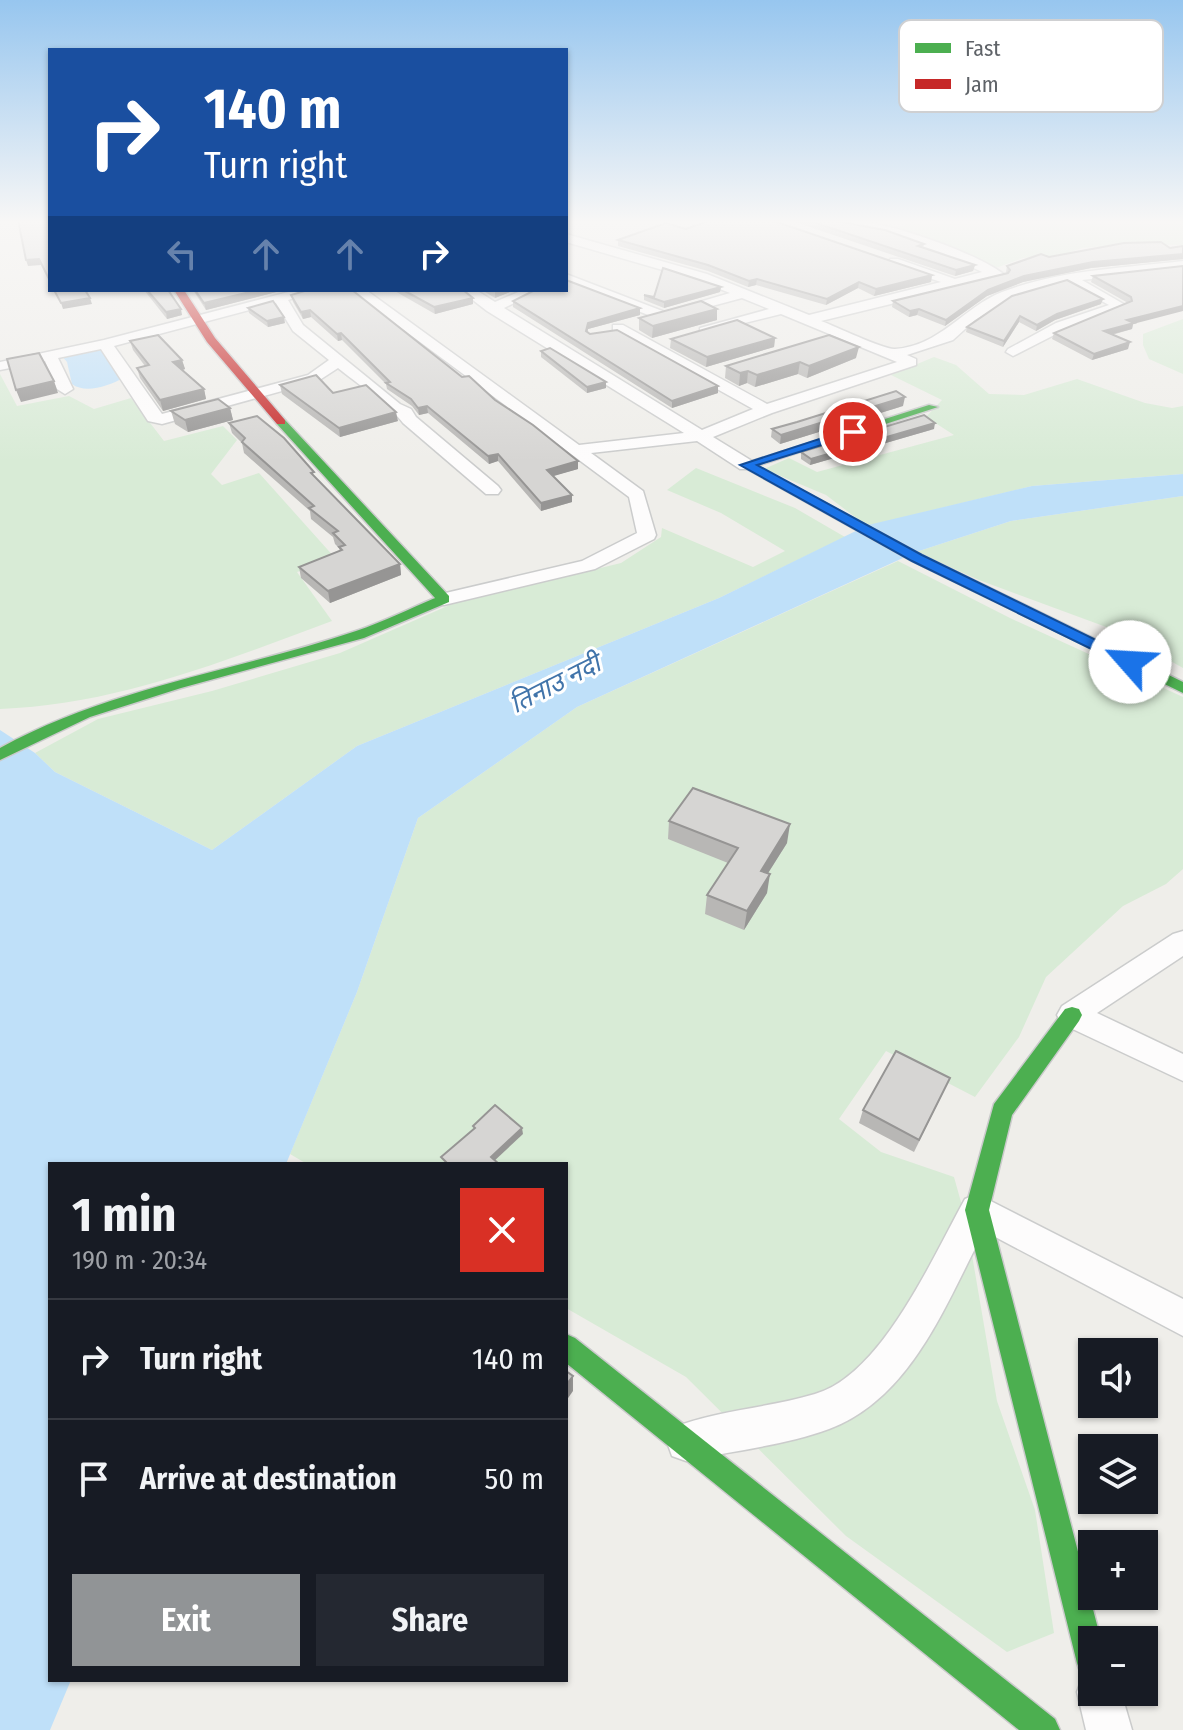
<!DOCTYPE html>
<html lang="en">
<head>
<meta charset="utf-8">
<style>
  :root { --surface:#171b24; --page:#242831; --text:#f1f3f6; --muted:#9ea1a6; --line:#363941; --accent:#919496 }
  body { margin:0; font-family:"Fira Sans Condensed","Noto Sans Devanagari",sans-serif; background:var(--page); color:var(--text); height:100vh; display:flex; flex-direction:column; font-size:30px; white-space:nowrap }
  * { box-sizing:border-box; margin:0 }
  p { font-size:26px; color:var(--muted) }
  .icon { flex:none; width:44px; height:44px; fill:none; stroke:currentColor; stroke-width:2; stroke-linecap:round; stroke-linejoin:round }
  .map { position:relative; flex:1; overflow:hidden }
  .details { position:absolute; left:48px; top:1162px; width:520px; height:520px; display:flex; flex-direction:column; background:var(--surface); border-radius:0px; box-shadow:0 2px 6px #0004 }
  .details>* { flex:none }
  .hud { position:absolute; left:48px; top:48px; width:520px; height:244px; border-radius:0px; box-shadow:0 2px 6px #0004; background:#1a4fa0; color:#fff; overflow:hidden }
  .controls { position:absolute; left:1078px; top:1338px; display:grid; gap:16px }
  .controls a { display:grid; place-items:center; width:80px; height:80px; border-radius:0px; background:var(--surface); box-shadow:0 2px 6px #0004; font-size:40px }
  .pin { position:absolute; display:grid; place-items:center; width:68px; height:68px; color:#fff; margin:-34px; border:4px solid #fff; border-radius:50%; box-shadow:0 2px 8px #0007 }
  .me { position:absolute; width:88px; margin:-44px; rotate:296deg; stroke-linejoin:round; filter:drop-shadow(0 0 6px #0008) }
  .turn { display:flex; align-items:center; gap:28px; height:168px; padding:0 24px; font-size:36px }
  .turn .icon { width:104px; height:104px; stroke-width:2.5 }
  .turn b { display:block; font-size:56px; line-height:68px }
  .lanes { display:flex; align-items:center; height:76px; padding:0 24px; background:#0003; justify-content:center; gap:40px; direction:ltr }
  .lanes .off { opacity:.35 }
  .round { display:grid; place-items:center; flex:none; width:84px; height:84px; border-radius:0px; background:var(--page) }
  .head { display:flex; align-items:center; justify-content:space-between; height:136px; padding:0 24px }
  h1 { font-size:48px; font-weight:700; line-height:60px }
  .action { display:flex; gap:16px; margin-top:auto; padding:16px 24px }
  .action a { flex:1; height:92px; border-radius:0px; background:var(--accent); color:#fff; font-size:32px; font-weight:700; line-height:92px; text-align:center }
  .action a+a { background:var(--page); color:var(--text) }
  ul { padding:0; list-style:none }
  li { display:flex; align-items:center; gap:24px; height:120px; padding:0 24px; border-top:2px solid var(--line) }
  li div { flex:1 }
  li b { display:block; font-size:30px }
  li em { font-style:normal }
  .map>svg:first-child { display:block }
  .green { fill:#d8ebd6 }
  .water { fill:#bfe0f9 }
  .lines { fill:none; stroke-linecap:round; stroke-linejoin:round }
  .street-casing { stroke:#cbcccc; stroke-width:3 }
  .fast-casing { stroke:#cacacb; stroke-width:3 }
  .jam-casing { stroke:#cacacb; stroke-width:3 }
  .street { fill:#fdfcfc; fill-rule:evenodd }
  .fast { fill:#4caf50; fill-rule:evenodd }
  .jam { fill:#c62828; fill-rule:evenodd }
  .wall { fill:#b8b7b5 }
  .shaded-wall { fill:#969594 }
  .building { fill:#d6d5d3; stroke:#969594; stroke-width:2 }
  .route { fill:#1a73e8; stroke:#114b97; stroke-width:2 }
  .labels { text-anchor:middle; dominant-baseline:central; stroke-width:6; stroke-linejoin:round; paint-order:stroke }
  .water-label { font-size:26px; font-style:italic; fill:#4174aa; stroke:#fff }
  .key { fill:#fff; stroke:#cfd0d2; stroke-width:2 }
  .key-label { font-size:22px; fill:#5f6368 }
</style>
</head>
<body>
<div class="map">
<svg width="1183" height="1730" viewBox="0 0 1183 1730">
  <rect width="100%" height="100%" fill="#efeeea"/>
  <!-- green -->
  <g class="green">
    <path d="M916 220H1183V245L1132 244 1082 248 1059 256 1023 258 996 268 896 229Z"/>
    <path d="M1183 319V374L1149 359 1143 345V334Z"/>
    <path d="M934 357 956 365 989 394 1024 395 1077 379 1145 403 1172 408 1183 406V474L1032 486 867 526 826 495 764 469 789 458 817 472 954 435 926 417 942 400 891 375Z"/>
    <path d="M0 374 17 406 69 396 94 409 131 398 164 441 223 426 237 440 211 474 222 485 259 473 336 559 297 572 332 621C225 661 116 705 0 709Z"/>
    <path d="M696 468 795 508 845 537 719 598 357 746 212 850 55 772 35 753 98 719 212 691 340 653 452 604 621 563 661 537 662 528 753 567 785 551 721 513 667 490Z"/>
    <path d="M1183 496V668L1117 631 979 580 916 552 1011 521Z"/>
    <path d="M898 561 1010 618 1183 697V869L1166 884 1123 906 1046 977 1019 1037 975 1097 886 1051 839 1119 881 1152 954 1177 966 1220 997 1401 1035 1510 1054 1633 1007 1652 846 1536 686 1377 566 1308V1164H307L290 1154 357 992 418 818 577 707Z"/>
  </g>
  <!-- water -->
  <g class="water">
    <path d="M104 348 123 378C109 386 85 394 72 384L67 362 61 355Z"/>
    <path d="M1183 474V496L1011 521 916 552 577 707 418 818 357 992 286 1164H50V1680H71L50 1730H0V730L35 753 55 772 212 850 357 746 719 598 868 525 1032 486Z"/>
  </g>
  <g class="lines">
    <defs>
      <g id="street">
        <path d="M845 220C879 218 981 254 1006 276L821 321C835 326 884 350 895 349 940 346 964 307 1002 292 1059 270 1123 268 1183 261V269L1082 280 1127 306 1066 329 1013 356 1006 352 1008 349 1056 323 1109 305 1066 282 1009 299 975 320 953 340 907 355 916 359V365L772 413 713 437 752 461 755 465 752 469H740L697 441 591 453 643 491 656 535 654 539 595 569 444 605 437 603 434 599 437 595 582 561 637 533 629 497 350 290H366L579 445 684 433 487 311 460 290H476L495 302 523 290H541L504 308 702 430 753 409 613 331V325H623L767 404 897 362 781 314 700 334V328L769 309 742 298 671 317 656 318 566 283V274L665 312 730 293 697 280 566 242V234L707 274 809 315 941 282 890 265V259H898L955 279 982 272 943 253Z"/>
        <path d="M296 290H319L288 300 303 325 400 404 411 409 416 417 498 486 501 490 498 494H486L403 423C394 409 354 381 338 368L318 381 162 424 148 421 101 349 58 358 73 389 65 394 57 389 45 361 0 370V362L104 340ZM276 303 293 331 329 360 308 375 162 414 114 346Z"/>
        <path d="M1183 931V956L1097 1013 1183 1054V1081L1062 1024 1057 1015 1062 1006 1173 934Z"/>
        <path d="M977 1194 1183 1299V1336L984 1231C946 1303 912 1398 829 1429 786 1445 732 1451 686 1461L672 1456 667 1442 672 1428C717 1410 769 1408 815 1394 882 1375 933 1256 965 1199Z"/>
        <path d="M1092 1673V1692H1121L1132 1730H1086L1077 1692 1083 1676Z"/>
      </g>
      <g id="fast">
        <path d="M929 405 938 407 756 466 922 555 1183 682V693L912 561 740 465Z"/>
        <path d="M277 420H285L449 596V602L364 638 181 688 90 717 0 760V748C114 686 235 672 356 631 383 622 409 609 435 598L277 424Z"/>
        <path d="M1072 1007 1079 1009 1082 1015 1079 1021 1012 1115 989 1210 1101 1640H1092V1678L1081 1674 1077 1663 965 1210 994 1104 1065 1009Z"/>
        <path d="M566 1334 575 1338 1055 1719 1060 1730H1019L566 1363Z"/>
      </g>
      <path id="jam" d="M174 290H184L215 338 285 420V424H277L207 342Z"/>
    </defs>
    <!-- street casing -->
    <use href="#street" class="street-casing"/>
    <!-- fast casing -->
    <use href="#fast" class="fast-casing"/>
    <!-- jam casing -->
    <use href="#jam" class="jam-casing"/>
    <!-- street -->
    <use href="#street" class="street"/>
    <!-- fast -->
    <use href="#fast" class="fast"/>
    <!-- jam -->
    <use href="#jam" class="jam"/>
  </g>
  <!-- wall -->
  <g class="wall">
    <path d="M789 220H830L924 244 923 248 975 265 973 271 955 276Z"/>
    <path d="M686 229 932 275 931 282 874 296 858 288 826 305 756 285 748 287 708 271 618 246V240Z"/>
    <path d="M1183 246V259L1091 268 1023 282 987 296 945 326 917 315 909 317 892 307 893 301 1007 273 1006 272 1007 266 1049 257Z"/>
    <path d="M1183 266 1133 324 1132 329 1112 335 1128 349 1092 360 1052 339 1054 333 1128 303 1091 282 1093 276Z"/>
    <path d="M721 287 720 292 664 308 644 300V295L654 297Z"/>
    <path d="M144 290H168L182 315 167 319Z"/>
    <path d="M193 290H284L206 310Z"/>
    <path d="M393 290H463L473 298V304L435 314Z"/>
    <path d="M482 290H515L495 298Z"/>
    <path d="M291 295 462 377 578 461V469L552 476 572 502 541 511 498 461 489 464 428 413 419 415 412 406 387 389 386 384 342 340 338 341 311 317 303 319 293 302Z"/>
    <path d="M1012 296 1101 304 1055 320 1036 331 1019 322 1003 347 966 332 967 327Z"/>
    <path d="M513 301 640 308V315L588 329 587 333 718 386V393L672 408 513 307Z"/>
    <path d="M248 308 285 323 268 327 249 313Z"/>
    <path d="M639 318 717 320 652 338 639 330Z"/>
    <path d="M775 338 774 347 706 367 670 348 671 339Z"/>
    <path d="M130 341 182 360 185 369 183 370 204 389 206 399 163 411 140 378 137 368 145 366 133 350Z"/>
    <path d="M541 351 606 382V388L587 393 541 357Z"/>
    <path d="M856 358 807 378 798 374 755 387 747 383 739 386 725 378 726 366Z"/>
    <path d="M280 385 333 393 398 421 340 437 282 394Z"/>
    <path d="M903 406 780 444 771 437 772 429Z"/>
    <path d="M230 408 233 420 188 432 175 424 171 411Z"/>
    <path d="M229 423 315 477 400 564 401 575 330 603 301 578 299 567 340 551 339 548 335 544 333 537 311 519 310 511 244 453 242 443 232 433Z"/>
    <path d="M934 429 810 465 801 459V452Z"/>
    <path d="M669 821 787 843 768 873 767 893 744 930 705 914 707 895 728 863 668 839Z"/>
    <path d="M944 1091 914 1152 859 1123 863 1110Z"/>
  </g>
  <!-- shaded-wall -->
  <g class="shaded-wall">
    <path d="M1183 254V259L1091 268 1023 282 987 296 945 326 946 320 988 290 1024 276 1093 262Z"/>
    <path d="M39 259 41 265 28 266 26 260Z"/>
    <path d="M975 265 973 271 955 276 956 270Z"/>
    <path d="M932 275 931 282 874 296 876 289Z"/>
    <path d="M757 279 756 285 748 287 749 281Z"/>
    <path d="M859 282 858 288 826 305 827 299Z"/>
    <path d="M721 287 720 292 664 308V302Z"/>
    <path d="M258 290H284L206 310 204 303Z"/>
    <path d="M500 290H515L495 298V292Z"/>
    <path d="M90 298 92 304 63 309 61 303Z"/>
    <path d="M473 298V304L435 314 434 307Z"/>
    <path d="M1103 299 1101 304 1055 320 1036 331 1037 325 1057 314Z"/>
    <path d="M1183 306V311L1133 324 1132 329 1102 337 1104 331 1127 320Z"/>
    <path d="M640 308V315L588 329 586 338 588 323Z"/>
    <path d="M181 309 182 315 167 319 166 312Z"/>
    <path d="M717 309V320L652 338 653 326Z"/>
    <path d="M919 309 917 315 909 317 910 311Z"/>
    <path d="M310 310 311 317 303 319 301 312Z"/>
    <path d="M1020 316 1019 322 1003 347 1004 341Z"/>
    <path d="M284 317 285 323 268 327 267 321Z"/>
    <path d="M341 333 342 340 338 341 337 334Z"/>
    <path d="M775 338 774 347 706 367 707 357Z"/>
    <path d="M1130 342 1128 349 1092 360 1094 354Z"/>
    <path d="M859 347 856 358 807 378 809 366Z"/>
    <path d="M182 360 185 369 176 372 173 362Z"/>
    <path d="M800 362 798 374 755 387 757 375Z"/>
    <path d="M748 371 747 383 739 386 740 373Z"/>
    <path d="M54 381 58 393 21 402 16 390Z"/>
    <path d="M606 382V388L587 393V387Z"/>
    <path d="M718 386V393L672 408V401Z"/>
    <path d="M204 389 206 399 163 411 160 400Z"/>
    <path d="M905 397 903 406 780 444 781 435Z"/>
    <path d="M427 406 428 413 419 415 418 408Z"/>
    <path d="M230 408 233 420 188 432 185 420Z"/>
    <path d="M396 412 398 421 340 437 339 428Z"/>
    <path d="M935 423 934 429 810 465 811 459Z"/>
    <path d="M498 454V461L489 464 488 456Z"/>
    <path d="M578 461V469L547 478V470Z"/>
    <path d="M572 495V502L541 511V503Z"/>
    <path d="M400 564 401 575 330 603 328 591Z"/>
    <path d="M790 824 787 843 758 889 761 871Z"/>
    <path d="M770 874 767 893 744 930 747 911Z"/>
    <path d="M522 1128 523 1134 492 1163 491 1157Z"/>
    <path d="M573 1376V1391L566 1401V1385Z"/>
  </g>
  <!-- building -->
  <g class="building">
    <path d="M18 220H50V281L39 259 26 260Z"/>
    <path d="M711 220H771L932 275 876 289 859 282 827 299 757 279 749 281 708 265 618 240 666 223 686 229Z"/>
    <path d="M807 220H830L885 230 924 244 918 246 975 265 956 270Z"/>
    <path d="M1161 242 1170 248 1183 246V254L1093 262 1024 276 988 290 946 320 919 309 910 311 893 301 1008 273 1010 270 1007 266 1041 254 1049 257 1124 243Z"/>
    <path d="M1183 266V306L1127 320 1134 323 1104 331 1130 342 1094 354 1054 333 1132 301 1131 297 1093 276Z"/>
    <path d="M663 268 721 287 664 302 644 295 654 297Z"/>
    <path d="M566 280 640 308 588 323 586 331 590 334 617 330 718 386 672 401 513 301 535 290H566Z"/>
    <path d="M1067 280 1103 299 1057 314 1037 325 1020 316 1004 341 967 327 1012 296Z"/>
    <path d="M54 290H85L90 298 61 303Z"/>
    <path d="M147 290H168L181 309 166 312Z"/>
    <path d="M195 290H258L204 303Z"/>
    <path d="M308 290H352L462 377 469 376 495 400 533 425 578 461 547 470 572 495 541 503 498 454 488 456 427 406 418 408 411 399 386 383 390 382 341 333 337 334 310 310 301 312 291 295Z"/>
    <path d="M403 290H463L473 298 434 307Z"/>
    <path d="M273 301 284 317 267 321 248 308Z"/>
    <path d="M701 301 717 309 653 326 639 318Z"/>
    <path d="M737 320 775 338 707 357 671 339Z"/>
    <path d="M158 335 182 360 173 362 204 389 160 400 137 368 149 365 130 341Z"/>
    <path d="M829 335 859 347 809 366 800 362 757 375 748 371 740 373 726 366Z"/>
    <path d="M550 348 606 382 587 387 541 351Z"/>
    <path d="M39 353 54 381 16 390 7 359Z"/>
    <path d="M316 375 333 393 366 385 396 412 339 428 280 385Z"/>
    <path d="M896 391 905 397 781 435 772 429 797 422Z"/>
    <path d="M218 399 230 408 185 420 171 411Z"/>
    <path d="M924 415 935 423 811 459 801 452Z"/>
    <path d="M257 416 284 438 314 472 311 473 400 564 328 591 299 567 342 550 339 547 345 545 333 533 338 531 309 508 314 506 242 442 245 438 229 423Z"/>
    <path d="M693 788 790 824 761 871 770 874 747 911 707 895 738 848 669 821Z"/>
    <path d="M896 1051 950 1078 919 1140 863 1110Z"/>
    <path d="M495 1105 522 1128 491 1157 499 1164H448L441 1157 475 1128 473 1126Z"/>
    <path d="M566 1371 573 1376 566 1385Z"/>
  </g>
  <!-- sky -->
  <linearGradient id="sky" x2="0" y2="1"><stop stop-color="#97c6ef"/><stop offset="0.48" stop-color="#f8f7f6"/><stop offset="1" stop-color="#f8f7f6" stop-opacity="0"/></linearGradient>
  <rect width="1183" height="462" fill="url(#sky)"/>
  <!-- route -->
  <path class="route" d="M853 428 857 429V434L757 465 922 555 1135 659V665H1124L912 561 740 465Z"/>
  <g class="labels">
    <!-- water labels -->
    <g class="water-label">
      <text transform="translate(555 684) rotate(-27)">तिनाउ नदी</text>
    </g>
  </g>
  <!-- legend -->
  <rect x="899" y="20" width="264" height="92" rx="12" class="key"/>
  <rect x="915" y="43" width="36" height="10" fill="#4caf50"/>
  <rect x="915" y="79" width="36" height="10" fill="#c62828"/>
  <g class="key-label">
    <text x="965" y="56">Fast</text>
    <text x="965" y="92">Jam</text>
  </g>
</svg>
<div class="controls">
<a><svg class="icon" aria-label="sound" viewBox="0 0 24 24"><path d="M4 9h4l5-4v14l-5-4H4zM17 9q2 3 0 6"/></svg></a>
<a><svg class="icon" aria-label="layers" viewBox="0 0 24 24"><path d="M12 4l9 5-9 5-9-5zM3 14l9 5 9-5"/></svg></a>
<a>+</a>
<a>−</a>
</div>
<div class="pin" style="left:853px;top:432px;background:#d93025"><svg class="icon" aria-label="arrive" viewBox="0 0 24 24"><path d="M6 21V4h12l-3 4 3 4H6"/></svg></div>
<svg class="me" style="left:1130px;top:662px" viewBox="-20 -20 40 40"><circle r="19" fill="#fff"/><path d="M0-13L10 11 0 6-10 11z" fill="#1a73e8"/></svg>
<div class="hud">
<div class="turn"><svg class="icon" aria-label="right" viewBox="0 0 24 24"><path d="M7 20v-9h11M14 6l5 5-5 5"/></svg><div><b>140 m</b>Turn right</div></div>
<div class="lanes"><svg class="icon off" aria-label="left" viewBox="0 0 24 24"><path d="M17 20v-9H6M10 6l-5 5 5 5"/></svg><svg class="icon off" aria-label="ahead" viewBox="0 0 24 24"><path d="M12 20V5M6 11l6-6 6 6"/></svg><svg class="icon off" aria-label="ahead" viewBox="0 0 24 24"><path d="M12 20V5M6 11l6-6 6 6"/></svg><svg class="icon" aria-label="right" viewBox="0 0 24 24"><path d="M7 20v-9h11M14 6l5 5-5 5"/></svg></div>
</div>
<section class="details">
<div class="head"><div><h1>1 min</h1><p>190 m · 20:34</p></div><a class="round" style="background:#d93025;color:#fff"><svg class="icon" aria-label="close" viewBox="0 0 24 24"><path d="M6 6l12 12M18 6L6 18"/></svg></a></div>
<ul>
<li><svg class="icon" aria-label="right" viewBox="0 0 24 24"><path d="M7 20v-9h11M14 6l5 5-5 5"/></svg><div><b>Turn right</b></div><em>140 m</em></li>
<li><svg class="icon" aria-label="arrive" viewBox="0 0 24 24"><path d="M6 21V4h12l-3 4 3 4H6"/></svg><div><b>Arrive at destination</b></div><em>50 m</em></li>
</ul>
<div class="action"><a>Exit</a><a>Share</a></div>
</section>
</div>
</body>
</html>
